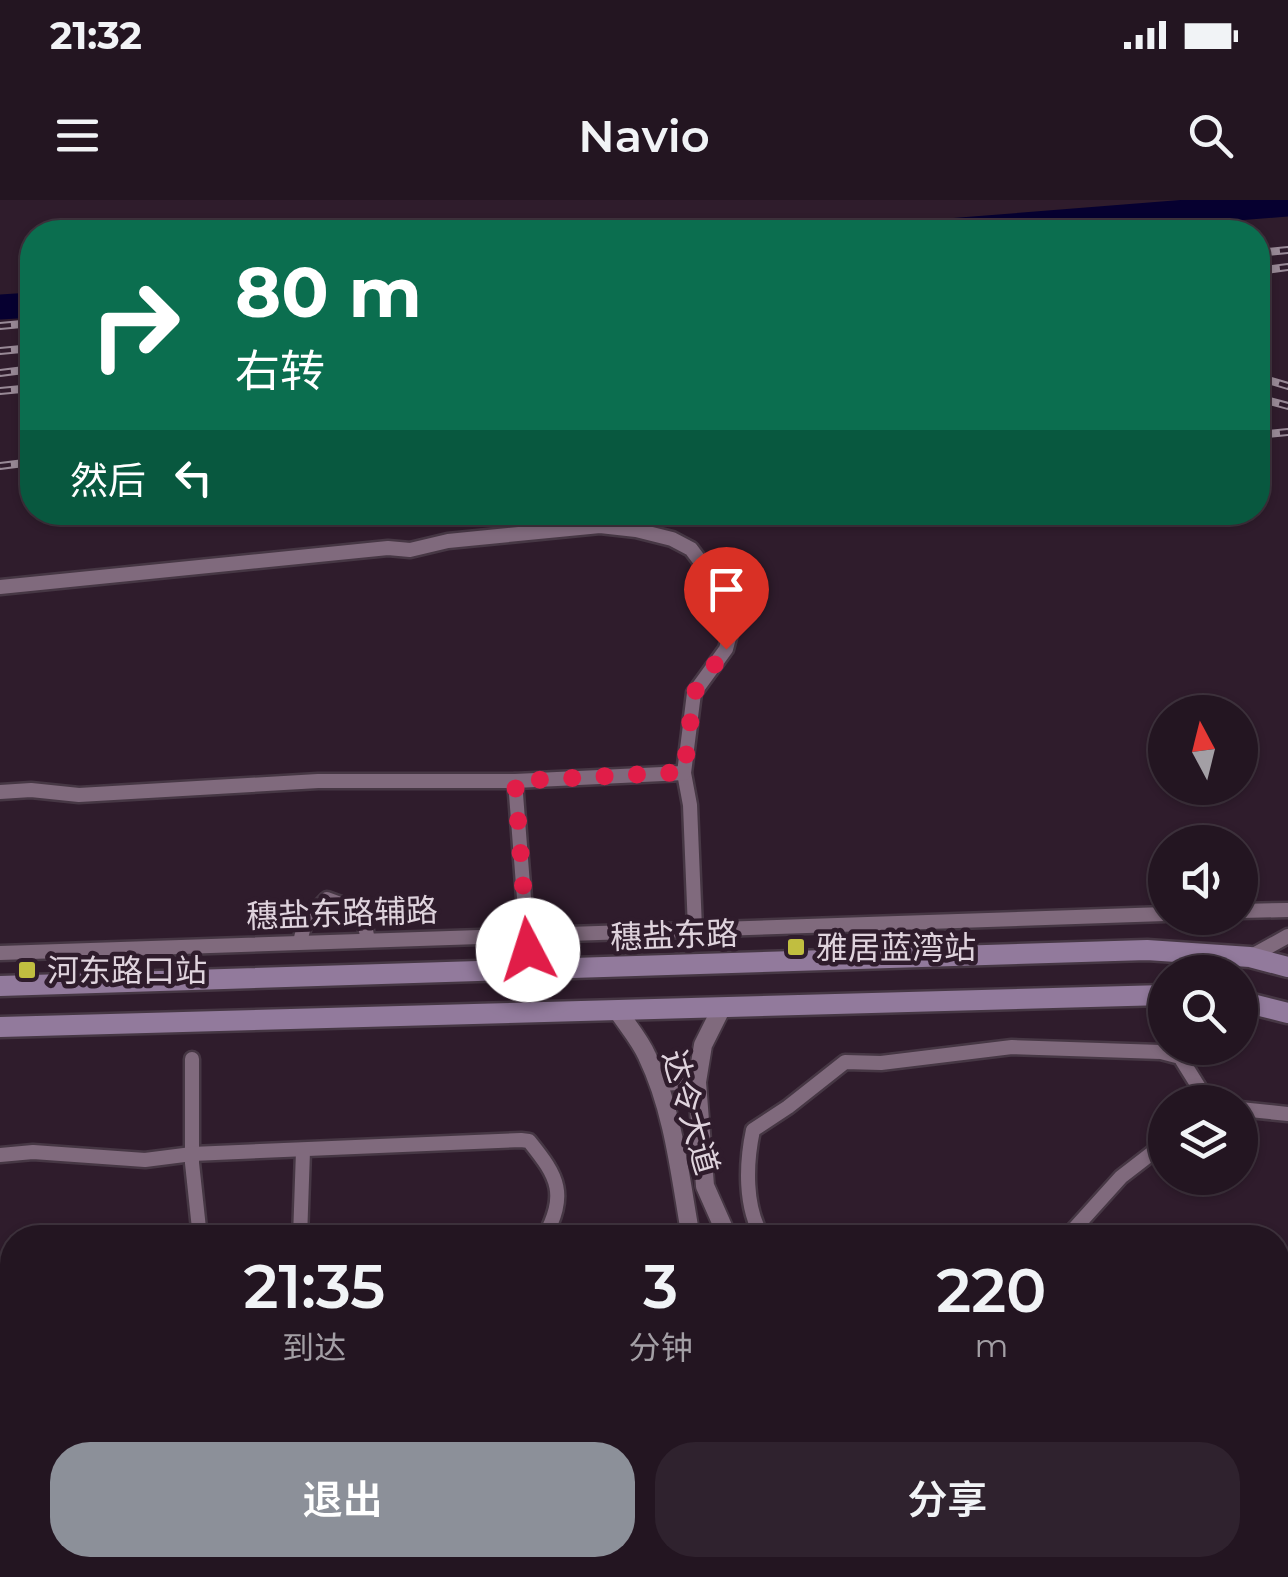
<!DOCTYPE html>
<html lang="zh">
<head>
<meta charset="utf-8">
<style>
  :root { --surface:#231521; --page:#2f222e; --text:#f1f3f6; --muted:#a39fa5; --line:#40343f; --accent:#8c9099 }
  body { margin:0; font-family:Montserrat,"Noto Sans SC",sans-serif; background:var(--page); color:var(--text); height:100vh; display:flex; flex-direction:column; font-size:38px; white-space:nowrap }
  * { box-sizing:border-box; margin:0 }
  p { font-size:32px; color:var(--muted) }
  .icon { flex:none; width:55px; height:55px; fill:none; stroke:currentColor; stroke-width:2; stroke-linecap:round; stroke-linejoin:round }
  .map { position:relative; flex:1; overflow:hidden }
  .sheet { position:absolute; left:0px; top:1025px; width:1290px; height:352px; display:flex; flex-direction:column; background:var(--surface); border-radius:40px 40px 0 0; box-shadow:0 2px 8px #0004,0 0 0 2px var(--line) }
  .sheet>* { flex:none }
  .hud { position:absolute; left:20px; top:20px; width:1250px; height:305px; border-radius:40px; box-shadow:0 2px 8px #0004,0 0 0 2px var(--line); background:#0b6e4f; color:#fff; overflow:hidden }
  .needle { width:65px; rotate:353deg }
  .tools { position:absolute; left:1148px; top:495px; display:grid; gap:20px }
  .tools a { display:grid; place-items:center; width:110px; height:110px; border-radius:50%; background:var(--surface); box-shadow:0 2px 8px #0004,0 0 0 2px var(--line); font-size:50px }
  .pin { position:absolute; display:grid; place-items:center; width:85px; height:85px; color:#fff; margin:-102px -42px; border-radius:50% 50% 50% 0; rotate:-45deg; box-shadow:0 0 10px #0007 }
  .pin .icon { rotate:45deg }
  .me { position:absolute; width:110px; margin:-55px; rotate:355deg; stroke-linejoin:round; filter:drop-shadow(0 0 8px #0008) }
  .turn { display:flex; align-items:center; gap:35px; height:210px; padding:0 50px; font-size:45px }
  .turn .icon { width:130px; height:130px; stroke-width:2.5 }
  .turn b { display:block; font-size:70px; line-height:85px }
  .then { display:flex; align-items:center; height:95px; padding:0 50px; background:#0003; gap:20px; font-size:38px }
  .eta { display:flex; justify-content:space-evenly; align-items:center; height:170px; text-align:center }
  .eta b { font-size:60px; font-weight:600; line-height:70px }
  .button { display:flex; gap:20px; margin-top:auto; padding:20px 50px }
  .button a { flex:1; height:115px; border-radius:40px; background:var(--accent); color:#fff; font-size:40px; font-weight:600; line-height:115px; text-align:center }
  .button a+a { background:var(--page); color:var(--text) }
  .status { display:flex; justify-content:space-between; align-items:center; height:70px; padding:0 50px; background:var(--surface); direction:ltr }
  .status svg { height:28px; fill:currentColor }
  header { display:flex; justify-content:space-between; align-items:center; height:130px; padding:0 50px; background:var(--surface); font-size:45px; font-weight:600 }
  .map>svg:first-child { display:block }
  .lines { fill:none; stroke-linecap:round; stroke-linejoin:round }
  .river { stroke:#060030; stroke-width:25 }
  .minor-casing { stroke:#463744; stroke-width:19 }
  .tertiary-casing { stroke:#463744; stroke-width:22 }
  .secondary-casing { stroke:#463744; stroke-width:25 }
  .minor { stroke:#806a7d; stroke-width:14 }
  .tertiary { stroke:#806a7d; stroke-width:18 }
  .secondary { stroke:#927a9c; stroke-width:20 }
  .rail-casing { stroke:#988996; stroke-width:8 }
  .rail { stroke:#2f1c2c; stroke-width:4; stroke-dasharray:11; stroke-linecap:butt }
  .route { stroke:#e11d48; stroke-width:18; stroke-dasharray:0 32.4 }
  .poi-dot { fill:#c1be40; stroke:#2f1c2c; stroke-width:4 }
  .labels { text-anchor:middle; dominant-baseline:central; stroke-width:9; stroke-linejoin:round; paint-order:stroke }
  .street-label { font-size:32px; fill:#dfd3dd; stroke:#2f1c2c }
  .poi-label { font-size:32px; fill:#dfd3dd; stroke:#2f1c2c; text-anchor:start }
</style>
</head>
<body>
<div class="status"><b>21:32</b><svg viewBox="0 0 49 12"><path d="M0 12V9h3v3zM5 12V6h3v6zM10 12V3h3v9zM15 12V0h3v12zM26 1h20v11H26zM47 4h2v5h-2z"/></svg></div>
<header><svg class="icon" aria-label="menu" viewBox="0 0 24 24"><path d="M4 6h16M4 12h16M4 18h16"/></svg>Navio<svg class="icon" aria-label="search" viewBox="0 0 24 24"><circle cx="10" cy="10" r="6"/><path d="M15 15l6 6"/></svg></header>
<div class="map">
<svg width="1288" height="1377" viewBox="0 0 1288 1377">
  <rect width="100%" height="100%" fill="#2f1c2c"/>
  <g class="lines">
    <!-- river -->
    <g class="river">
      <path d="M935 32 1288 4"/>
      <path d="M0 107 32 105"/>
    </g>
    <defs>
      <g id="minor">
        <path d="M0 387 388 348 410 350 448 341 600 326 636 330 672 339 691 349 709 373 730 434 726 449 694 493 684 573 690 605 695 729"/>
        <path d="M515 581 528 750 525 769"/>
        <path d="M0 592 31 590 79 595 318 581H515L684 573"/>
        <path d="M1240 711 1288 710"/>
        <path d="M300 742 305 722 327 699 346 706 363 717 368 740"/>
        <path d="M0 753 1165 714"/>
        <path d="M1250 757 1288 736"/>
        <path d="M192 859V963L200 1038"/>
        <path d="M659 884 697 882"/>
        <path d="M1240 909 1288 914"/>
        <path d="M0 955 33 952 145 960 192 954 521 940 529 941C559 978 567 994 544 1038"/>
        <path d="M300 1038 303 951"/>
        <path d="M763 1038C744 1007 746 963 753 930L788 907 845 862 881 863 1012 847 1161 852 1180 857 1208 902"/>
        <path d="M1066 1038 1121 977 1165 943"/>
        <path d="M0 1307 12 1317"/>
        <path d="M75 1365 90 1377"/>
        <path d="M834 1365 838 1377"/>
        <path d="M397 1377 403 1365"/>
        <path d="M509 1377 516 1365"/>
        <path d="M708 1377 722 1365"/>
        <path d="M1092 1377V1365"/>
      </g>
      <g id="tertiary">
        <path d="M722 807 703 845 697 882 705 986 728 1038"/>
        <path d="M617 810C627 825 640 840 647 856 674 912 680 977 691 1038"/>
        <path d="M958 1365 959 1377"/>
        <path d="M986 1377 987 1365"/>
      </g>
      <g id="secondary">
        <path d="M0 786 1147 750 1250 757 1288 767"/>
        <path d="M1240 801 1288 813"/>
        <path d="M0 827 1165 795"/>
      </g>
    </defs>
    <!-- minor casing -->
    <use href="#minor" class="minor-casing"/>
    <!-- tertiary casing -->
    <use href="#tertiary" class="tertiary-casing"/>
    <!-- secondary casing -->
    <use href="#secondary" class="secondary-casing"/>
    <!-- minor -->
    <use href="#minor" class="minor"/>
    <!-- tertiary -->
    <use href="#tertiary" class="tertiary"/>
    <!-- secondary -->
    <use href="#secondary" class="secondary"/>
    <defs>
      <g id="rail">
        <path d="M1258 53 1288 50"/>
        <path d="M1258 71 1288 67"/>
        <path d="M0 126 32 123"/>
        <path d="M0 151 32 148"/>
        <path d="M0 173 32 169"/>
        <path d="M1258 177 1288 186"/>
        <path d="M0 191 32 188"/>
        <path d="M1258 198 1288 206"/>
        <path d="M1258 235 1288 232"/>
        <path d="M0 266 32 262"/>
      </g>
    </defs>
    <!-- rail casing -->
    <use href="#rail" class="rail-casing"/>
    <!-- rail -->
    <use href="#rail" class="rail"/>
  </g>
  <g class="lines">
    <!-- route -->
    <path class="route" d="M528 750 515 581 684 572 694 493 726 449"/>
  </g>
  <!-- markers -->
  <g class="poi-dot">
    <rect x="786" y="737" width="20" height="20" rx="5"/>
    <rect x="17" y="760" width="20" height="20" rx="5"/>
  </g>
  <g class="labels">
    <!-- street labels -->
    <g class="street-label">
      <text transform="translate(342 713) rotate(-2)">穗盐东路辅路</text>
      <text transform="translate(674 735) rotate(-2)">穗盐东路</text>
      <text transform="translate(691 912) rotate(74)">达令大道</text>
    </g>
    <!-- poi labels -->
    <g class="poi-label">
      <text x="816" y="747">雅居蓝湾站</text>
      <text x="47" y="770">河东路口站</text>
    </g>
  </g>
</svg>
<div class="tools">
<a><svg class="needle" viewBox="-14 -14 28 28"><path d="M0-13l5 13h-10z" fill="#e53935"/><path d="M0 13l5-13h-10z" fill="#a39fa5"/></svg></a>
<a><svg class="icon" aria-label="sound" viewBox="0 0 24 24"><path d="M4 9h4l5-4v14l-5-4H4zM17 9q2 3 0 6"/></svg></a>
<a><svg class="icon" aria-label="search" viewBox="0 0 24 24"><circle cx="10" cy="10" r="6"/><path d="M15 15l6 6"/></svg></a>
<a><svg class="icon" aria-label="layers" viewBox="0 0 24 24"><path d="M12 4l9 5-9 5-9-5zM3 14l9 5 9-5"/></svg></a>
</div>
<div class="pin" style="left:726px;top:449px;background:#d93025"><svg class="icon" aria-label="arrive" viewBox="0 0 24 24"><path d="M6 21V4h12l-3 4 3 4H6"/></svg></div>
<svg class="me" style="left:528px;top:750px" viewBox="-20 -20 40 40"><circle r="19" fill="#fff"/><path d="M0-13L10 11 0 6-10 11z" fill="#e11d48"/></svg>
<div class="hud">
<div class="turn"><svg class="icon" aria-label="right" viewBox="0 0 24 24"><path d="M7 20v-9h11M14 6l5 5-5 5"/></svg><div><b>80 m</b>右转</div></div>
<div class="then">然后<svg class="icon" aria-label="left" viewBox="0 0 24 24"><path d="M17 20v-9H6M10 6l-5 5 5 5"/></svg></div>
</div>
<section class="sheet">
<div class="eta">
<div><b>21:35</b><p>到达</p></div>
<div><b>3</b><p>分钟</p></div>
<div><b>220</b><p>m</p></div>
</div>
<div class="button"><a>退出</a><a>分享</a></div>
</section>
</div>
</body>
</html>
